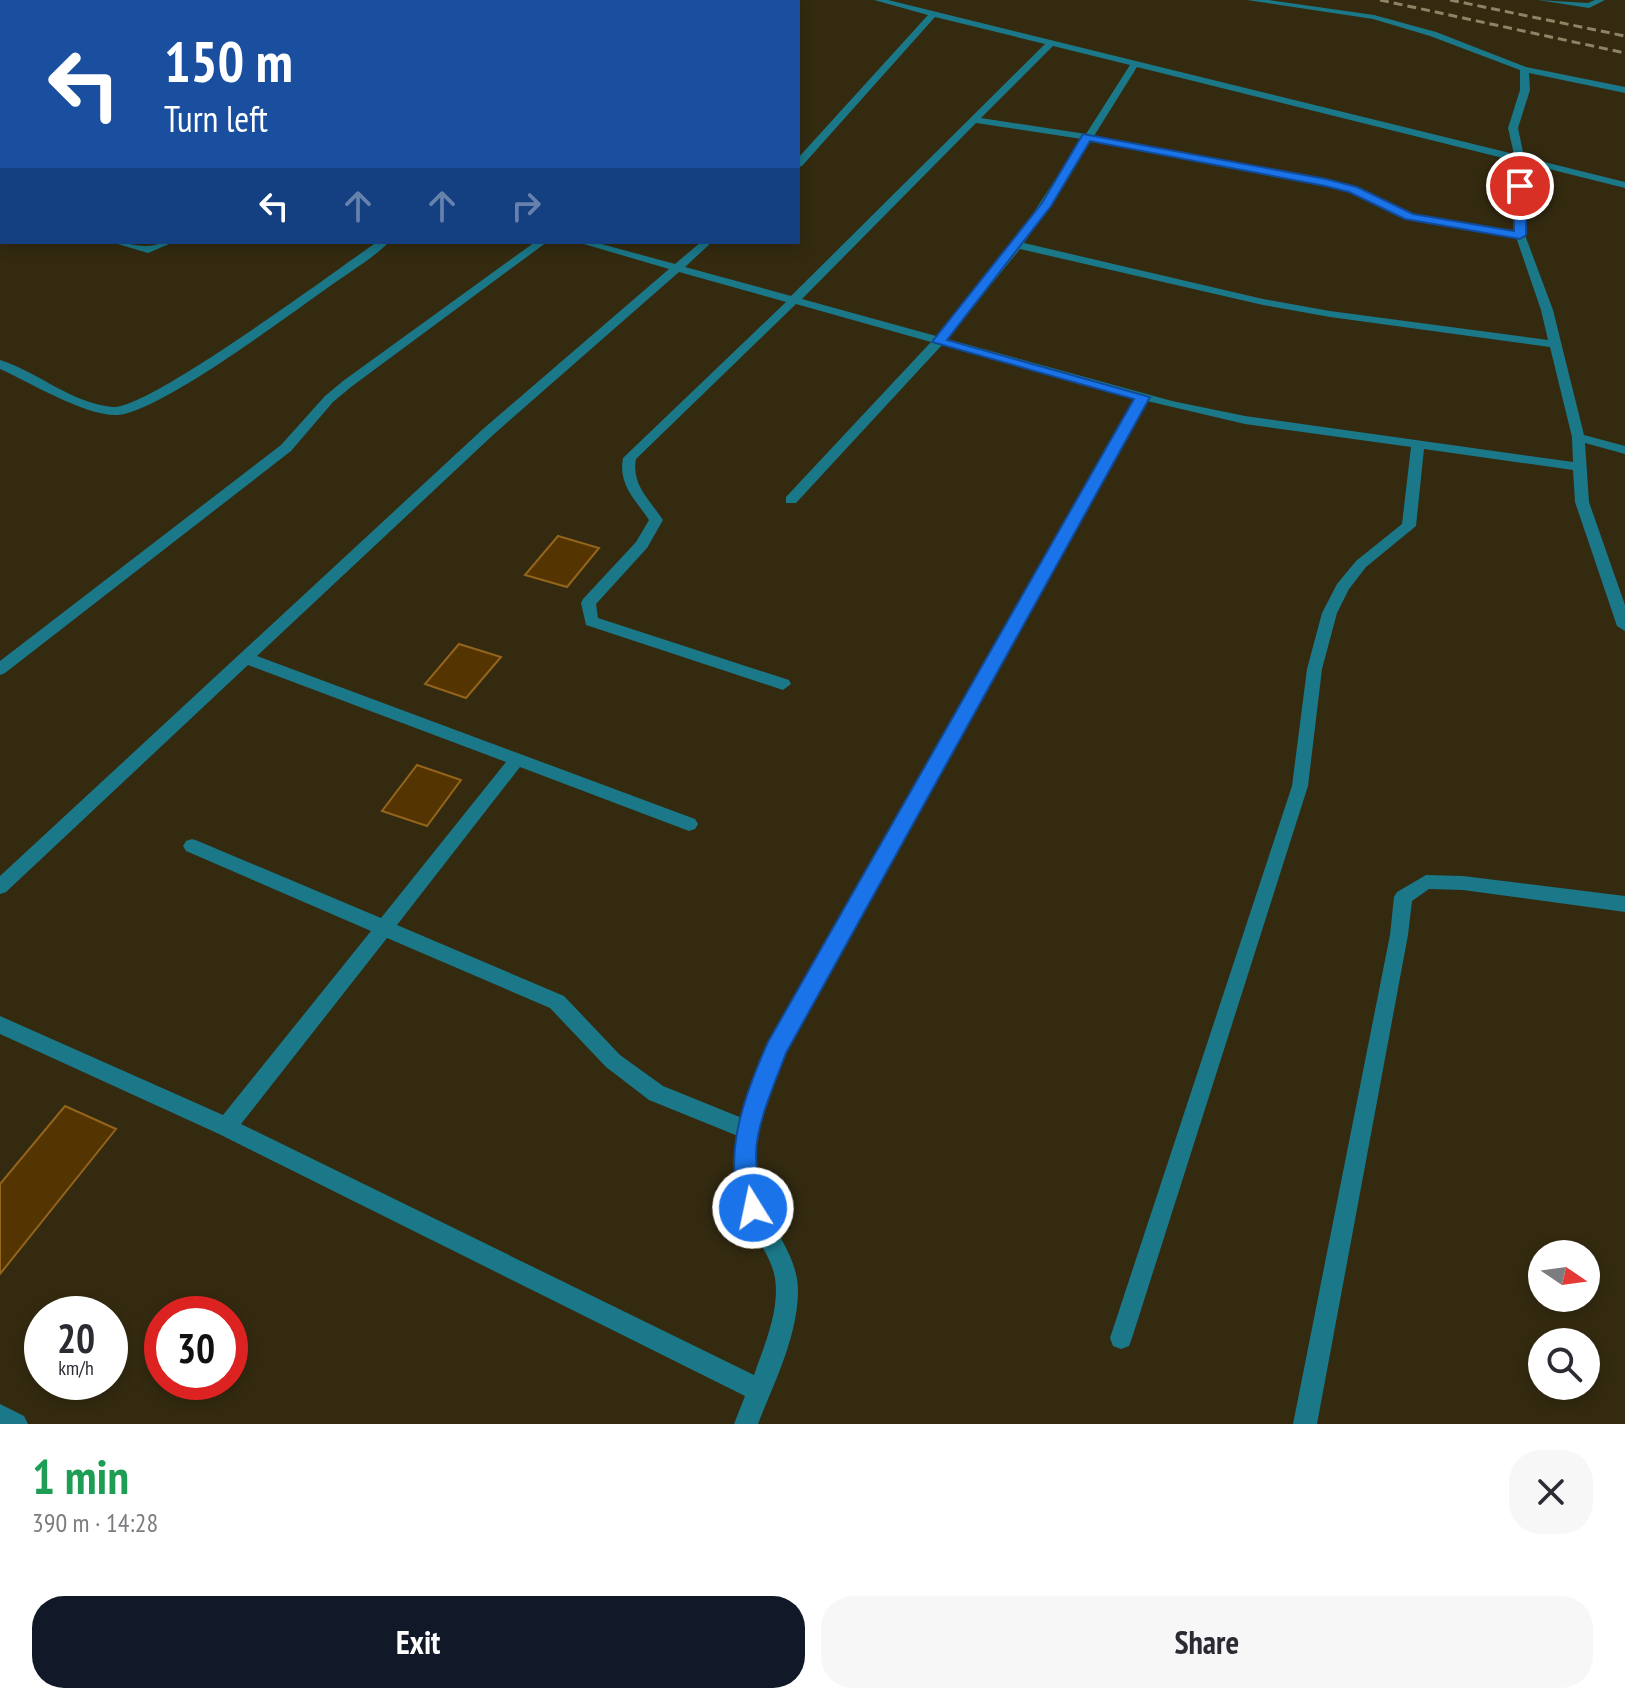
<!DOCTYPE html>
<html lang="en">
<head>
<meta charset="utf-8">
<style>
  :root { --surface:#fff; --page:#f7f7f7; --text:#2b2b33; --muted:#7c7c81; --accent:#111827 }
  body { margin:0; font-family:"PT Sans Narrow",sans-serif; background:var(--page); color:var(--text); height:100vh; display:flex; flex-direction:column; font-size:30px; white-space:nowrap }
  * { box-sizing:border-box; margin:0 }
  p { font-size:26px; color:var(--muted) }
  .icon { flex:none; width:44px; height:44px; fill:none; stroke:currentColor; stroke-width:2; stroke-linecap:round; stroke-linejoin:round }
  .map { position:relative; height:1424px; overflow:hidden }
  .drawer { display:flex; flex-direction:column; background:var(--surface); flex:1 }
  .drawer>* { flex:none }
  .guide { position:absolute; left:0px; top:0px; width:800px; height:244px; box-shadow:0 4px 12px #0003; background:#1a4fa0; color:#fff; overflow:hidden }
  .needle { width:52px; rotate:103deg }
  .fabs { position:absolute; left:1528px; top:1240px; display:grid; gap:16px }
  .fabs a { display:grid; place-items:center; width:72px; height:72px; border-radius:50%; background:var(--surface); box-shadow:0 4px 12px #0003; font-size:40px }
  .speed { position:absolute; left:24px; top:1296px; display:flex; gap:16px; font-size:40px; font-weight:700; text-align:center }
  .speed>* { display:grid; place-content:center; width:104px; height:104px; border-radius:50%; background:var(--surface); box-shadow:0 4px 12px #0003; line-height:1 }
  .speed small { font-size:20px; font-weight:400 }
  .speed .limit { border:12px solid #d22; background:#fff; color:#111 }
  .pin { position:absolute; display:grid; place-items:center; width:68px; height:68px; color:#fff; margin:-34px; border:4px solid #fff; border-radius:50%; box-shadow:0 2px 8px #0007 }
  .me { position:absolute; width:88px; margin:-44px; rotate:350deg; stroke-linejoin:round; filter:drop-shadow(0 0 6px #0008) }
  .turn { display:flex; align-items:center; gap:28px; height:168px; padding:0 32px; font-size:36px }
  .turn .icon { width:104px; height:104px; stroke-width:2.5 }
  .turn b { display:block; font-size:56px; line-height:68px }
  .lanes { display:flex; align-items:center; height:76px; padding:0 32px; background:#0003; justify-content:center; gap:40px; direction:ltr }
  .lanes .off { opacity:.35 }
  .round { display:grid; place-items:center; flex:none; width:84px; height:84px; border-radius:32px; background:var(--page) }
  .head { display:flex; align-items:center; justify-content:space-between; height:136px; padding:0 32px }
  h1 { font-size:48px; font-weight:700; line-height:60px; color:#1e9e55 }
  .action { display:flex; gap:16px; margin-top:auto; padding:16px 32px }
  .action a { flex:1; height:92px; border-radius:32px; background:var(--accent); color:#fff; font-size:32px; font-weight:700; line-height:92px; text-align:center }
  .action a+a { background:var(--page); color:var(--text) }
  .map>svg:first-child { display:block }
  .building { fill:#543400; stroke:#95641b; stroke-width:2 }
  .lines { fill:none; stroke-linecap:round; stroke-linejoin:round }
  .street { fill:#1a7888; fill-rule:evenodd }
  .rail { stroke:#8e8363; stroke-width:3; stroke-dasharray:9 5; stroke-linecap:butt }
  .route { fill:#1a73e8; stroke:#114b97; stroke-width:2 }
</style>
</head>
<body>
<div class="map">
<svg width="1625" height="1424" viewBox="0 0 1625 1424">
  <rect width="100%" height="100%" fill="#332a10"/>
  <!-- building -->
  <g class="building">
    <path d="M558 536 599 548 567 587 525 575Z"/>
    <path d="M459 644 501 657 466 698 425 684Z"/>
    <path d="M417 765 461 780 427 826 382 811Z"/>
    <path d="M65 1106 116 1129 0 1274V1184Z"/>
  </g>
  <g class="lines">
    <!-- street -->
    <g class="street">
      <path d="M724 0H733L723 2Z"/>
      <path d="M874 0H888L1514 154 1508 128 1520 90V70L1430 36 1373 19 1247 0H1269L1374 15 1436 32 1526 67 1625 87V93L1529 73 1530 90 1518 128 1524 157 1625 182V188L1525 163V235L1553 310 1584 435 1625 446V454L1585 443 1589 502 1625 605V631L1617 626 1575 502 1573 470 1424 449 1416 526 1366 567 1349 589 1337 613 1322 669 1308 786 1132 1338 1129 1346 1121 1349 1113 1346 1110 1338 1292 786 1307 669 1322 613 1337 584 1356 561 1402 524 1411 447 1245 424 1147 401 785 1053C766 1102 740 1162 766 1212 779 1236 798 1262 798 1290 798 1336 774 1383 758 1424H734L745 1396 219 1134 0 1034V1016L223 1115 371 931 186 851 183 846 186 841 192 839 198 841 381 918 506 762 248 665 6 892 0 894V876L483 429 669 269 577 242H594L675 264 701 242H712L685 267 791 296 1045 44 935 17 802 166 798 167V158L928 15ZM1053 46 1130 65 1086 134 981 118ZM1137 67 1515 161V231L1413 214 1357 188 1326 179 1094 136ZM976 123 1082 139 1014 242 936 336 802 299ZM1091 141 1324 185 1349 192 1406 219 1516 237 1541 310 1548 340 1330 311 1263 299 1024 243ZM1020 249 1263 305 1330 317 1550 347 1572 437 1573 462 1245 416 1172 401 947 339ZM679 272 786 302 623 458C618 485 635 499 649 520L636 542 583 599 581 603 586 625 783 690 791 684 789 680 598 618 596 604 647 548 663 520C650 500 631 485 636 459L796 304 931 342 786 497V503H796L942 345 1136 398 769 1044 742 1118 663 1086 620 1055 564 996 397 925 520 767 689 831 695 829 698 824 695 819 257 656 493 435ZM387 938 550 1008 606 1067 649 1100 738 1136C731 1171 737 1201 754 1233 762 1247 772 1261 775 1278 780 1310 764 1346 754 1375L241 1124Z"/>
      <path d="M1538 0 1588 3 1595 0H1605L1589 8Z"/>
      <rect x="0" y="79" width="2" height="6"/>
      <path d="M2 128V134L0 135V129Z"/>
      <path d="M0 199H2L0 206Z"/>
      <path d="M0 219H2L0 226Z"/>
      <path d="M111 242C123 242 136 246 146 246 154 246 164 242 174 242L148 253Z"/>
      <path d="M377 242H389C371 260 346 274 326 289 286 317 161 411 118 415 87 417 29 382 0 369V360C38 372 73 404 113 407 150 409 336 270 377 242Z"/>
      <path d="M535 242H547L351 387 333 402 291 451 5 673 0 675V661L281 445 325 396 343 381Z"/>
      <path d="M1426 875 1463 876 1625 896V912L1463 890 1429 889 1412 901 1408 935 1317 1424H1293L1390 935 1394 897 1397 892Z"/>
      <path d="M0 1404 24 1416 28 1424H0Z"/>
    </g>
    <!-- rail -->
    <g class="rail">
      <path d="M1380 0 1625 53"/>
      <path d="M1450 0 1625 36"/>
    </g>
  </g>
  <!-- route -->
  <path class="route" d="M1083 134 1326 179 1357 187 1413 214 1514 231V186L1520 183 1526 186V235L1520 239 1405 219 1349 192 1325 186 1090 141 1051 206 947 340 1150 397 786 1053C775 1083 756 1124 756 1155 755 1176 769 1197 761 1216L753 1220 744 1216C720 1159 744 1096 768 1042L1134 399 932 342 1042 203Z"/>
</svg>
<div class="fabs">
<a><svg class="needle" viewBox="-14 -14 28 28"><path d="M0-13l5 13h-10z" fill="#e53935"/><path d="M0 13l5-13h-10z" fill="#7c7c81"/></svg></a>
<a><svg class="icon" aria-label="search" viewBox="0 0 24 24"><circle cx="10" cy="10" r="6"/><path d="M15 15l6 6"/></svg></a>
</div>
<div class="speed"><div>20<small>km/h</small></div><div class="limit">30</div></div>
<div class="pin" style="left:1520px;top:186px;background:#d93025"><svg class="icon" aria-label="arrive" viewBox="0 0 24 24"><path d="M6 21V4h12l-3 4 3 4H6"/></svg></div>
<svg class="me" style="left:753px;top:1208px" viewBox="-20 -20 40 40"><circle r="17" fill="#1a73e8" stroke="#fff" stroke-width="3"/><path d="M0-11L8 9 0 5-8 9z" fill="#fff"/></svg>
<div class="guide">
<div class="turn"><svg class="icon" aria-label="left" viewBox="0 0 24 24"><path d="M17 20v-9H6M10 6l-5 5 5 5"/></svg><div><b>150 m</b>Turn left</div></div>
<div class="lanes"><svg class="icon" aria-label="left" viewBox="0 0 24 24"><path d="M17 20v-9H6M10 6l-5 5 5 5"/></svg><svg class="icon off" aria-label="ahead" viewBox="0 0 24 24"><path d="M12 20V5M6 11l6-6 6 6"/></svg><svg class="icon off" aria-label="ahead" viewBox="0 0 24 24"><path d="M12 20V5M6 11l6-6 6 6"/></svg><svg class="icon off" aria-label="right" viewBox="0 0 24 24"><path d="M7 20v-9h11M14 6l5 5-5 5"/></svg></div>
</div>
</div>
<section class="drawer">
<div class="head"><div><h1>1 min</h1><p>390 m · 14:28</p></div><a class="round"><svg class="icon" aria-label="close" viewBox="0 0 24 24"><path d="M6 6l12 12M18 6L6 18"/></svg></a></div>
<div class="action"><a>Exit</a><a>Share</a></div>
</section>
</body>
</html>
